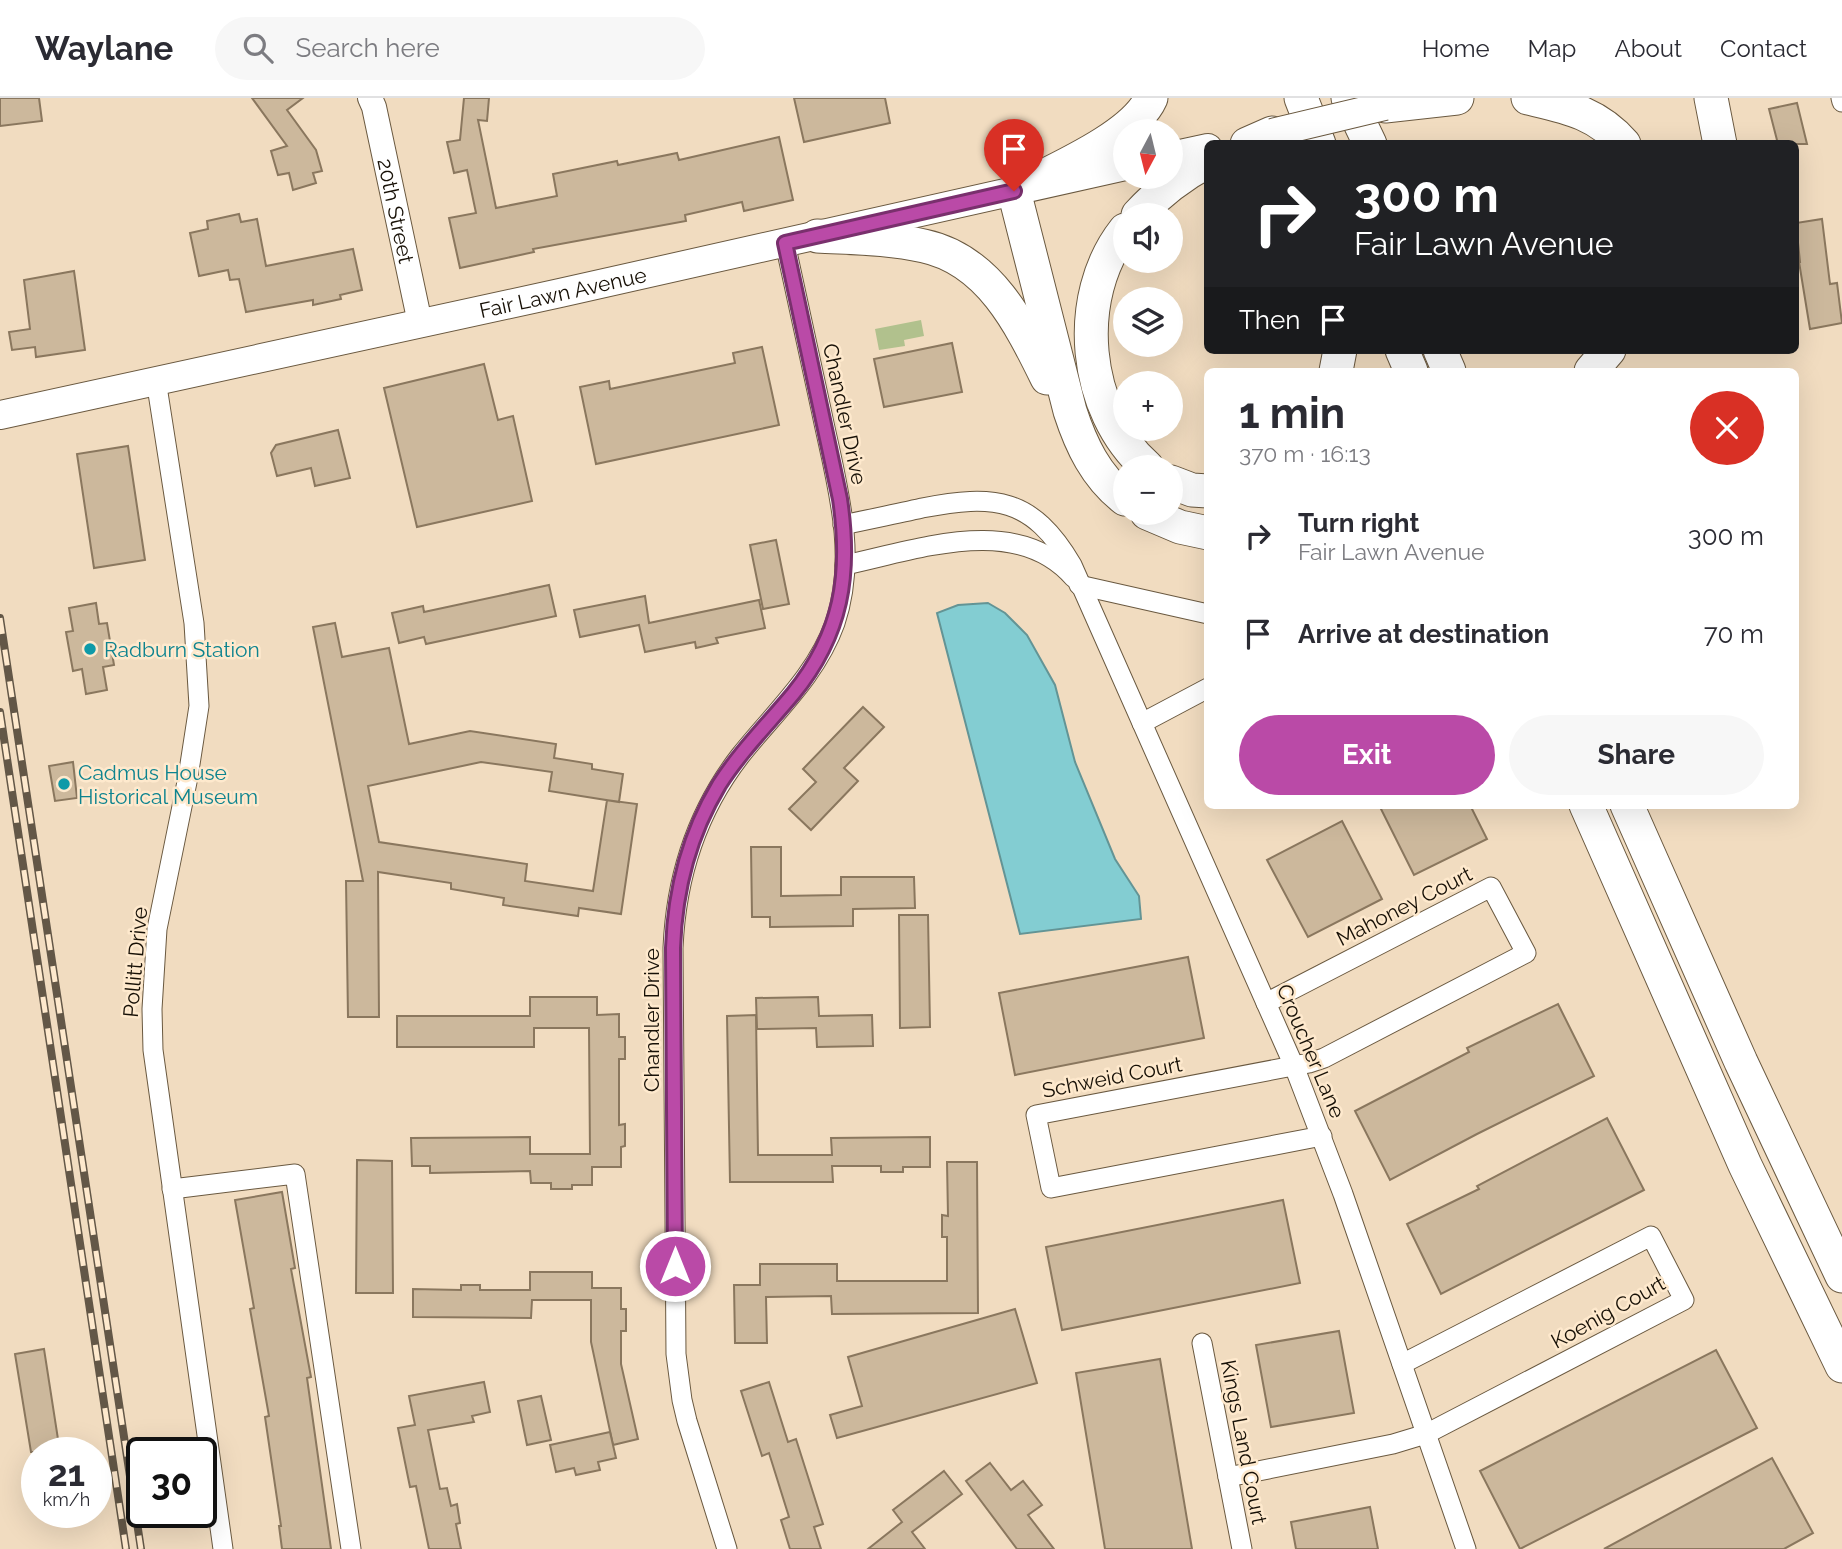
<!DOCTYPE html>
<html lang="en">
<head>
<meta charset="utf-8">
<style>
  :root { --surface:#fff; --page:#f7f7f7; --text:#2b2b33; --muted:#7c7c81; --line:#e1e1e2; --accent:#ba4aa7 }
  body { margin:0; font-family:Raleway,sans-serif; background:var(--page); color:var(--text); height:100vh; display:flex; flex-direction:column; font-size:26px; white-space:nowrap }
  * { box-sizing:border-box; margin:0 }
  p { font-size:23px; color:var(--muted) }
  .icon { flex:none; width:38px; height:38px; fill:none; stroke:currentColor; stroke-width:2; stroke-linecap:round; stroke-linejoin:round }
  .map { position:relative; flex:1; overflow:hidden }
  .sheet { position:absolute; left:1204px; top:270px; width:595px; height:441px; display:flex; flex-direction:column; background:var(--surface); border-radius:10px; box-shadow:0 7px 28px #0002 }
  .sheet>* { flex:none }
  .hud { position:absolute; left:1204px; top:42px; width:595px; height:214px; border-radius:10px; box-shadow:0 7px 28px #0002; background:#202124; color:#fff; overflow:hidden }
  .needle { width:46px; rotate:187deg }
  .fabs { position:absolute; left:1113px; top:21px; display:grid; gap:14px }
  .fabs a { display:grid; place-items:center; width:70px; height:70px; border-radius:50%; background:var(--surface); box-shadow:0 7px 28px #0002; font-size:35px }
  .speed { position:absolute; left:21px; top:1339px; display:flex; gap:14px; font-size:35px; font-weight:700; text-align:center }
  .speed>* { display:grid; place-content:center; width:91px; height:91px; border-radius:50%; background:var(--surface); box-shadow:0 7px 28px #0002; line-height:1 }
  .speed small { font-size:18px; font-weight:400 }
  .speed .limit { border:4px solid #111; border-radius:10px; background:#fff; color:#111 }
  .pin { position:absolute; display:grid; place-items:center; width:60px; height:60px; color:#fff; margin:-72px -30px; border-radius:50% 50% 50% 0; rotate:-45deg; box-shadow:0 0 7px #0007 }
  .pin .icon { rotate:45deg }
  .me { position:absolute; width:77px; margin:-38px; rotate:0deg; stroke-linejoin:round; filter:drop-shadow(0 0 5px #0008) }
  .turn { display:flex; align-items:center; gap:24px; height:147px; padding:0 35px; font-size:32px }
  .turn .icon { width:91px; height:91px; stroke-width:2.5 }
  .turn b { display:block; font-size:49px; line-height:60px }
  .then { display:flex; align-items:center; height:66px; padding:0 35px; background:#0003; gap:14px; font-size:26px }
  .round { display:grid; place-items:center; flex:none; width:74px; height:74px; border-radius:37px; background:var(--page) }
  .summary { display:flex; align-items:center; justify-content:space-between; height:119px; padding:0 35px }
  h1 { font-size:42px; font-weight:700; line-height:52px }
  .action { display:flex; gap:14px; margin-top:auto; padding:14px 35px }
  .action a { flex:1; height:80px; border-radius:42px; background:var(--accent); color:#fff; font-size:28px; font-weight:700; line-height:80px; text-align:center }
  .action a+a { background:var(--page); color:var(--text) }
  ul { padding:0; list-style:none }
  li { display:flex; align-items:center; gap:21px; height:98px; padding:0 35px }
  li div { flex:1 }
  li b { display:block; font-size:26px }
  li em { font-style:normal }
  header { display:flex; align-items:center; gap:42px; box-sizing:border-box; height:98px; padding:0 35px; background:var(--surface); border-bottom:2px solid var(--line) }
  header strong { font-size:33px }
  nav { display:flex; gap:38px; margin-inline-start:auto; font-size:24px }
  .search { width:490px; height:63px; background:var(--page); display:flex; align-items:center; gap:18px; box-sizing:border-box; padding:0 24px; border-radius:38px; color:var(--muted); font-size:26px }
  .map>svg:first-child { display:block }
  .green { fill:#b1c18d }
  .water { fill:#83cdd2; stroke:#639495; stroke-width:2 }
  .building { fill:#ccb89c; stroke:#8a775e; stroke-width:2 }
  .lines { fill:none; stroke-linecap:round; stroke-linejoin:round }
  .minor-casing { stroke:#6a5940; stroke-width:21 }
  .tertiary-casing { stroke:#6a5940; stroke-width:26 }
  .secondary-casing { stroke:#6a5940; stroke-width:30 }
  .trunk-casing { stroke:#6a5940; stroke-width:35 }
  .minor { stroke:#fff; stroke-width:19 }
  .tertiary { stroke:#fff; stroke-width:24 }
  .secondary { stroke:#fff; stroke-width:28 }
  .trunk { stroke:#fff; stroke-width:33 }
  .rail-casing { stroke:#635747; stroke-width:8 }
  .rail { stroke:#fee9cd; stroke-width:5; stroke-dasharray:16; stroke-linecap:butt }
  .secondary-bridge-casing { stroke:#6a5940; stroke-width:30; stroke-linecap:butt }
  .secondary-bridge { stroke:#fff; stroke-width:28 }
  .route-casing { stroke:#79306d; stroke-width:18 }
  .route { stroke:#ba4aa7; stroke-width:12 }
  .culture-dot { fill:#0f9aa8; stroke:#fee9cd; stroke-width:2.5 }
  .labels { text-anchor:middle; dominant-baseline:central; stroke-width:5; stroke-linejoin:round; paint-order:stroke }
  .street-label { font-size:21px; fill:#171006; stroke:#fee9cd }
  .culture-label { font-size:21px; fill:#0d838f; stroke:#fee9cd; text-anchor:start }
</style>
</head>
<body>
<header>
<strong>Waylane</strong>
<div class="search"><svg class="icon" aria-label="search" viewBox="0 0 24 24"><circle cx="10" cy="10" r="6"/><path d="M15 15l6 6"/></svg>Search here</div>
<nav><a>Home</a><a>Map</a><a>About</a><a>Contact</a></nav>
</header>
<div class="map">
<svg width="1842" height="1451" viewBox="0 0 1842 1451">
  <rect width="100%" height="100%" fill="#f1dcc0"/>
  <!-- green -->
  <path class="green" d="M921 222 924 238 904 242 905 248 879 252 875 231Z"/>
  <!-- water -->
  <path class="water" d="M988 505 1005 515 1027 537 1055 587 1075 664 1115 761 1139 798 1141 821 1020 836 937 515 958 507Z"/>
  <!-- building -->
  <g class="building">
    <path d="M0 0H39L42 23 0 28Z"/>
    <path d="M252 0H303L287 12 316 52 322 73 313 75 316 85 293 92 289 75 278 77 271 53 287 48Z"/>
    <path d="M464 0H489L487 23 478 22 496 110 557 98 553 76 617 63 618 67 677 55 679 62 779 39 793 102 744 113 742 104 685 117 686 123 533 151 534 154 460 170 449 120 476 115 467 72 454 75 447 44 460 42Z"/>
    <path d="M794 0H885L890 25 804 44Z"/>
    <path d="M1797 5 1807 46H1778L1769 11Z"/>
    <path d="M239 116 241 124 257 121 266 168 353 151 362 192 340 197 341 201 313 207V202L246 214 239 181 230 182 228 172 199 178 190 135 208 131 207 123Z"/>
    <path d="M1822 121 1830 186 1837 185 1842 225 1810 231 1799 164H1800L1796 125Z"/>
    <path d="M74 173 85 252 36 259 35 249 12 252 9 234 30 231 24 182Z"/>
    <path d="M952 245 962 294 884 309 874 261Z"/>
    <path d="M762 249 779 327 596 366 580 289 609 283 610 291 735 265 733 255Z"/>
    <path d="M484 266 498 322 513 318 532 403 417 429 384 290Z"/>
    <path d="M338 332 350 380 315 388 311 370 277 378 271 355 276 347Z"/>
    <path d="M128 348 145 462 94 470 77 356Z"/>
    <path d="M776 442 789 506 763 511 750 447Z"/>
    <path d="M549 487 556 518 426 546 424 539 399 545 392 515 423 508 424 514Z"/>
    <path d="M645 498 649 525 759 502 765 530 716 540 718 545 696 550 695 544 645 554 639 527 580 539 574 512Z"/>
    <path d="M96 505 99 526 107 525 114 567 103 569 107 592 86 596 82 571 73 573 66 534 73 533 69 510Z"/>
    <path d="M335 525 342 559 389 550 409 646 470 633 556 646 554 660 592 666V671L623 676 619 704 549 693 552 674 481 664 368 688 379 744 527 766 525 783 593 793 607 702 637 706 621 816 579 810 578 818 503 807 504 800 451 791V785L378 774 379 919H348L346 783H363L313 529Z"/>
    <path d="M863 609 884 629 844 670 858 683 811 732 789 711 816 684 803 671Z"/>
    <path d="M73 664 77 700 55 703 49 668Z"/>
    <path d="M1379 707H1470L1487 741 1414 777Z"/>
    <path d="M1342 723 1382 801 1308 839 1267 762Z"/>
    <path d="M751 749H781V798L841 797V779H914L915 810 853 811V828L770 829V819H752Z"/>
    <path d="M899 817H928L930 929 900 930Z"/>
    <path d="M1188 859 1204 940 1015 977 999 895Z"/>
    <path d="M530 899H597V917L619 916V939H625V961H619V1027L625 1026V1048L621 1049V1069H592V1087H572V1091H551V1085H531L530 1073 430 1075V1068H412L411 1040 530 1039V1056H590L589 930H534V949H397V918H530Z"/>
    <path d="M818 899 819 918 872 917 873 948 817 949 816 930 757 931 756 900Z"/>
    <path d="M1558 906 1594 978 1477 1036 1390 1082 1355 1013 1469 954 1467 950Z"/>
    <path d="M756 917 758 1057H832L831 1040 930 1039V1069H903V1074H881V1068H832L833 1084H730L727 918Z"/>
    <path d="M1607 1020 1644 1092 1441 1196 1407 1126 1479 1091 1477 1088Z"/>
    <path d="M357 1062 392 1063 393 1195H356Z"/>
    <path d="M947 1064H977L978 1215 832 1216 831 1198 766 1199 767 1245H735L734 1187H760V1166H837V1183H947V1139H942V1117L948 1118Z"/>
    <path d="M282 1094 295 1170 291 1171 311 1279 307 1280 331 1451H282L279 1428H281L265 1319 269 1318 250 1211 254 1210 235 1102Z"/>
    <path d="M1283 1102 1300 1185 1062 1232 1046 1149Z"/>
    <path d="M530 1174H592V1190H621V1211H626V1233H621V1266L638 1341 613 1347 591 1244V1202H532L531 1220 413 1219V1191L461 1192V1187H480V1192H530Z"/>
    <path d="M1015 1211 1037 1285 837 1340 830 1317 862 1308 848 1259Z"/>
    <path d="M1339 1233 1354 1315 1271 1329 1256 1247Z"/>
    <path d="M44 1251 60 1354H31L15 1256Z"/>
    <path d="M1716 1252 1757 1330 1520 1451 1480 1373Z"/>
    <path d="M1160 1261 1192 1451H1105L1076 1275Z"/>
    <path d="M484 1284 490 1314 472 1318 474 1324 428 1332 440 1391 447 1390 451 1408 457 1406 460 1425 456 1426 461 1451H429L416 1388 410 1389 398 1330 415 1327 409 1298Z"/>
    <path d="M769 1284 788 1344 796 1341 823 1426 814 1429 821 1451H790L781 1422 789 1419 769 1355 762 1358 741 1293Z"/>
    <path d="M541 1298 551 1342 527 1347 518 1303Z"/>
    <path d="M610 1334 616 1360 598 1364 600 1372 576 1377 574 1370 556 1374 550 1347Z"/>
    <path d="M1772 1360 1813 1435 1784 1451H1604Z"/>
    <path d="M990 1365 1011 1392 1023 1383 1042 1407 1028 1417 1054 1451H1017L966 1383Z"/>
    <path d="M944 1373 962 1396 912 1434 925 1451H868L902 1424 893 1412Z"/>
    <path d="M1370 1409 1378 1451H1296L1291 1424Z"/>
  </g>
  <g class="lines">
    <defs>
      <g id="minor">
        <path d="M1841 0 1842 4"/>
        <path d="M156 282 194 525 199 608 188 679 157 831 152 911 153 952 223 1451"/>
        <path d="M843 427C870 421 896 416 922 410 994 396 1032 399 1072 467L1294 968 1343 1096 1466 1451"/>
        <path d="M845 467C917 452 1017 414 1074 480"/>
        <path d="M1079 487 1208 516"/>
        <path d="M1142 625 1208 590"/>
        <path d="M1266 905 1491 789 1526 855 1324 960 1309 965 1036 1017 1051 1090 1322 1038"/>
        <path d="M172 1091 295 1076 351 1451"/>
        <path d="M1202 1245 1242 1451"/>
        <path d="M1228 1379 1393 1346 1426 1336 1684 1202 1651 1138 1402 1266"/>
        <path d="M727 1451 687 1323 682 1302 676 1256 673 850C676 779 696 715 740 658 774 615 816 578 835 525 859 455 835 380 821 311 809 256 797 200 785 145"/>
      </g>
      <g id="tertiary">
        <path id="s1" d="M370 0 374 9 420 225"/>
      </g>
      <g id="secondary">
        <path d="M1171 58 1208 50"/>
        <path id="s2" d="M0 317 560 195 1125 68"/>
      </g>
      <g id="trunk">
        <path d="M1301 0 1319 46"/>
        <path d="M1348 0 1370 46"/>
        <path d="M1528 0C1566 9 1596 14 1624 46"/>
        <path d="M1711 0 1720 46"/>
        <path d="M1385 8 1457 0"/>
        <path d="M1247 46 1272 35"/>
        <path d="M1138 117C1159 94 1180 78 1208 63"/>
        <path d="M1125 132C1072 199 1083 313 1147 369"/>
        <path d="M817 138C852 140 889 140 924 148 989 162 1020 225 1047 280"/>
        <path d="M1402 252 1411 273"/>
        <path d="M1440 252 1449 273"/>
        <path d="M1336 273 1340 252"/>
        <path d="M1591 273 1609 252"/>
        <path d="M1171 384 1192 392 1208 393"/>
        <path d="M1125 401C1096 379 1081 347 1070 313L1014 93C1052 73 1134 39 1151 0"/>
        <path d="M1147 415 1180 429 1208 435"/>
        <path d="M1586 707 1745 1067 1842 1268"/>
        <path d="M1627 707 1741 964 1842 1178"/>
      </g>
    </defs>
    <!-- minor casing -->
    <use href="#minor" class="minor-casing"/>
    <!-- tertiary casing -->
    <use href="#tertiary" class="tertiary-casing"/>
    <!-- secondary casing -->
    <use href="#secondary" class="secondary-casing"/>
    <!-- trunk casing -->
    <use href="#trunk" class="trunk-casing"/>
    <!-- minor -->
    <use href="#minor" class="minor"/>
    <!-- tertiary -->
    <use href="#tertiary" class="tertiary"/>
    <!-- secondary -->
    <use href="#secondary" class="secondary"/>
    <!-- trunk -->
    <use href="#trunk" class="trunk"/>
    <defs>
      <g id="rail">
        <path d="M0 520 141 1451"/>
        <path d="M0 614 126 1451"/>
      </g>
    </defs>
    <!-- rail casing -->
    <use href="#rail" class="rail-casing"/>
    <!-- rail -->
    <use href="#rail" class="rail"/>
    <defs>
      <path id="secondary-bridge" d="M1272 35 1385 8"/>
    </defs>
    <!-- secondary-bridge casing -->
    <use href="#secondary-bridge" class="secondary-bridge-casing"/>
    <!-- secondary-bridge -->
    <use href="#secondary-bridge" class="secondary-bridge"/>
  </g>
  <g class="lines">
    <defs>
      <path id="route" d="M675 1168 673 850C675 792 689 737 719 687 740 654 768 626 793 596 842 536 851 476 840 401L785 145 1014 93"/>
    </defs>
    <!-- route casing -->
    <use href="#route" class="route-casing"/>
    <!-- route -->
    <use href="#route" class="route"/>
  </g>
  <!-- markers -->
  <g class="culture-dot">
    <circle cx="90" cy="551" r="7"/>
    <circle cx="64" cy="686" r="7"/>
  </g>
  <g class="labels">
    <!-- street labels -->
    <g class="street-label">
      <text stroke="none"><textPath href="#s1" startOffset="116">20th Street</textPath></text>
      <text stroke="none"><textPath href="#s2" startOffset="576">Fair Lawn Avenue</textPath></text>
      <text transform="translate(845 316) rotate(78)">Chandler Drive</text>
      <text transform="translate(1404 808) rotate(-27)">Mahoney Court</text>
      <text transform="translate(135 864) rotate(-85)">Pollitt Drive</text>
      <text transform="translate(651 922) rotate(-90)">Chandler Drive</text>
      <text transform="translate(1311 953) rotate(67)">Croucher Lane</text>
      <text transform="translate(1112 979) rotate(-11)">Schweid Court</text>
      <text transform="translate(1608 1214) rotate(-29)">Koenig Court</text>
      <text transform="translate(1244 1344) rotate(79)">Kings Land Court</text>
    </g>
    <!-- culture labels -->
    <g class="culture-label">
      <text x="104" y="551">Radburn Station</text>
      <text x="78" y="674">Cadmus House<tspan x="78" dy="24">Historical Museum</tspan></text>
    </g>
  </g>
</svg>
<div class="fabs">
<a><svg class="needle" viewBox="-14 -14 28 28"><path d="M0-13l5 13h-10z" fill="#e53935"/><path d="M0 13l5-13h-10z" fill="#7c7c81"/></svg></a>
<a><svg class="icon" aria-label="sound" viewBox="0 0 24 24"><path d="M4 9h4l5-4v14l-5-4H4zM17 9q2 3 0 6"/></svg></a>
<a><svg class="icon" aria-label="layers" viewBox="0 0 24 24"><path d="M12 4l9 5-9 5-9-5zM3 14l9 5 9-5"/></svg></a>
<a>+</a>
<a>−</a>
</div>
<div class="speed"><div>21<small>km/h</small></div><div class="limit">30</div></div>
<div class="pin" style="left:1014px;top:93px;background:#d93025"><svg class="icon" aria-label="arrive" viewBox="0 0 24 24"><path d="M6 21V4h12l-3 4 3 4H6"/></svg></div>
<svg class="me" style="left:675px;top:1168px" viewBox="-20 -20 40 40"><circle r="17" fill="#ba4aa7" stroke="#fff" stroke-width="3"/><path d="M0-11L8 9 0 5-8 9z" fill="#fff"/></svg>
<div class="hud">
<div class="turn"><svg class="icon" aria-label="right" viewBox="0 0 24 24"><path d="M7 20v-9h11M14 6l5 5-5 5"/></svg><div><b>300 m</b>Fair Lawn Avenue</div></div>
<div class="then">Then<svg class="icon" aria-label="arrive" viewBox="0 0 24 24"><path d="M6 21V4h12l-3 4 3 4H6"/></svg></div>
</div>
<section class="sheet">
<div class="summary"><div><h1>1 min</h1><p>370 m · 16:13</p></div><a class="round" style="background:#d93025;color:#fff"><svg class="icon" aria-label="close" viewBox="0 0 24 24"><path d="M6 6l12 12M18 6L6 18"/></svg></a></div>
<ul>
<li><svg class="icon" aria-label="right" viewBox="0 0 24 24"><path d="M7 20v-9h11M14 6l5 5-5 5"/></svg><div><b>Turn right</b><p>Fair Lawn Avenue</p></div><em>300 m</em></li>
<li><svg class="icon" aria-label="arrive" viewBox="0 0 24 24"><path d="M6 21V4h12l-3 4 3 4H6"/></svg><div><b>Arrive at destination</b></div><em>70 m</em></li>
</ul>
<div class="action"><a>Exit</a><a>Share</a></div>
</section>
</div>
</body>
</html>
